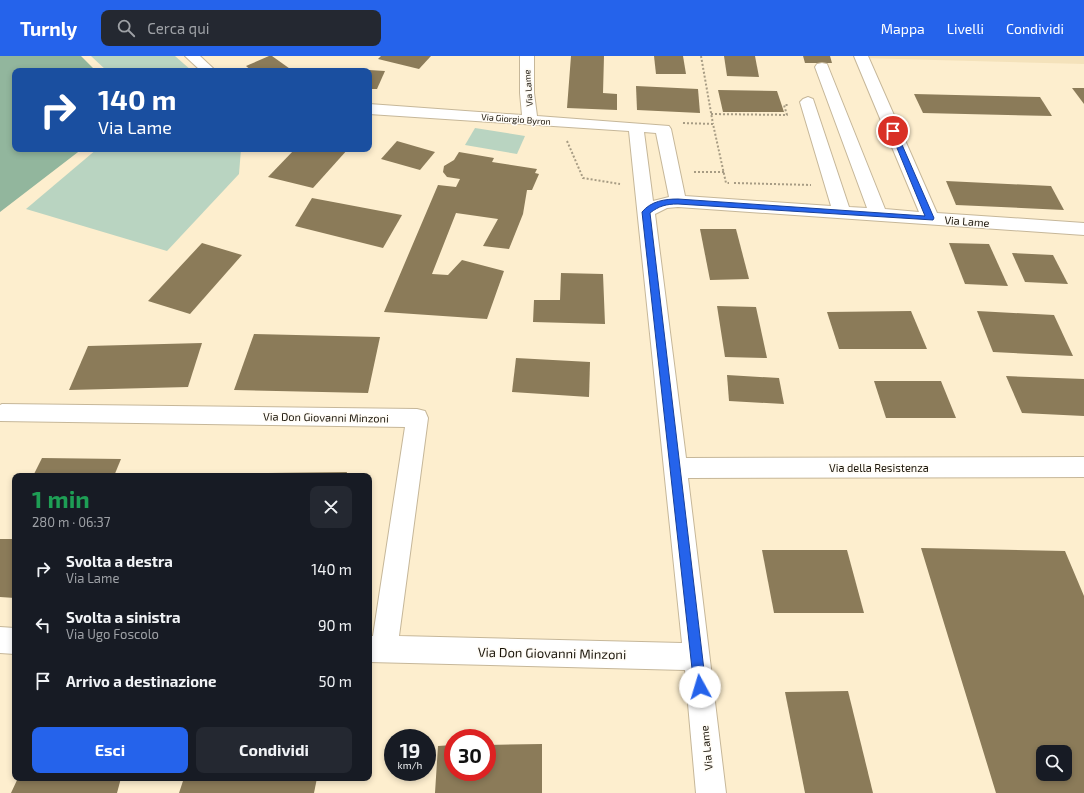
<!DOCTYPE html>
<html lang="it">
<head>
<meta charset="utf-8">
<style>
  :root { --surface:#171b24; --page:#242831; --text:#f1f3f6; --muted:#9ea1a6; --accent:#2563eb }
  body { margin:0; font-family:"Exo 2",sans-serif; background:var(--page); color:var(--text); height:100vh; display:flex; flex-direction:column; font-size:15px; white-space:nowrap }
  * { box-sizing:border-box; margin:0 }
  p { font-size:13px; color:var(--muted) }
  .icon { flex:none; width:22px; height:22px; fill:none; stroke:currentColor; stroke-width:2; stroke-linecap:round; stroke-linejoin:round }
  .map { position:relative; flex:1; overflow:hidden }
  .side { position:absolute; left:12px; top:417px; width:360px; height:308px; display:flex; flex-direction:column; background:var(--surface); border-radius:8px; box-shadow:0 2px 6px #0003 }
  .side>* { flex:none }
  .hud { position:absolute; left:12px; top:12px; width:360px; height:84px; border-radius:8px; box-shadow:0 2px 6px #0003; background:#1a4fa0; color:#fff; overflow:hidden }
  .fabs { position:absolute; left:1036px; top:689px; display:grid; gap:8px }
  .fabs a { display:grid; place-items:center; width:36px; height:36px; border-radius:8px; background:var(--surface); box-shadow:0 2px 6px #0003; font-size:20px }
  .speed { position:absolute; left:384px; top:673px; display:flex; gap:8px; font-size:20px; font-weight:700; text-align:center }
  .speed>* { display:grid; place-content:center; width:52px; height:52px; border-radius:50%; background:var(--surface); box-shadow:0 2px 6px #0003; line-height:1 }
  .speed small { font-size:10px; font-weight:400 }
  .speed .limit { border:6px solid #d22; background:#fff; color:#111 }
  .pin { position:absolute; display:grid; place-items:center; width:34px; height:34px; color:#fff; margin:-17px; border:2px solid #fff; border-radius:50%; box-shadow:0 1px 4px #0007 }
  .me { position:absolute; width:44px; margin:-22px; rotate:354deg; stroke-linejoin:round; filter:drop-shadow(0 0 3px #0008) }
  .turn { display:flex; align-items:center; gap:14px; height:84px; padding:0 20px; font-size:18px }
  .turn .icon { width:52px; height:52px; stroke-width:2.5 }
  .turn b { display:block; font-size:28px; line-height:34px }
  .round { display:grid; place-items:center; flex:none; width:42px; height:42px; border-radius:8px; background:var(--page) }
  .summary { display:flex; align-items:center; justify-content:space-between; height:68px; padding:0 20px }
  h1 { font-size:24px; font-weight:700; line-height:30px; color:#1e9e55 }
  .cta { display:flex; gap:8px; margin-top:auto; padding:8px 20px }
  .cta a { flex:1; height:46px; border-radius:8px; background:var(--accent); color:#fff; font-size:16px; font-weight:700; line-height:46px; text-align:center }
  .cta a+a { background:var(--page); color:var(--text) }
  ul { padding:0; list-style:none }
  li { display:flex; align-items:center; gap:12px; height:56px; padding:0 20px }
  li div { flex:1 }
  li b { display:block; font-size:15px }
  li em { font-style:normal }
  header { display:flex; align-items:center; gap:24px; box-sizing:border-box; height:56px; padding:0 20px; background:var(--accent); color:#fff }
  header strong { font-size:19px }
  nav { display:flex; gap:22px; margin-inline-start:auto; font-size:14px }
  .search { width:280px; height:36px; background:var(--page); display:flex; align-items:center; gap:10px; box-sizing:border-box; padding:0 14px; border-radius:8px; color:var(--muted); font-size:15px }
  .map>svg:first-child { display:block }
  .built { fill:#f4e2bb }
  .green { fill:#b9d4c1 }
  .forest { fill:#92b69d }
  .building { fill:#8b7b59; fill-rule:evenodd }
  .lines { fill:none; stroke-linecap:round; stroke-linejoin:round }
  .minor-casing { stroke:#c6b799; stroke-width:2 }
  .path { stroke:#a79c84; stroke-width:2; stroke-dasharray:2 2; stroke-linecap:butt }
  .minor { fill:#fff; fill-rule:evenodd }
  .route { fill:#2563eb; stroke:#184099 }
  .labels { text-anchor:middle; dominant-baseline:central; stroke-width:3; stroke-linejoin:round; paint-order:stroke }
  .far-street-label { font-size:9px; fill:#1a1409; stroke:#fffcf6 }
  .street-label { font-size:11px; fill:#1a1409; stroke:#fffcf6 }
  .near-street-label { font-size:13px; fill:#1a1409; stroke:#fffcf6 }
</style>
</head>
<body>
<header>
<strong>Turnly</strong>
<div class="search"><svg class="icon" aria-label="search" viewBox="0 0 24 24"><circle cx="10" cy="10" r="6"/><path d="M15 15l6 6"/></svg>Cerca qui</div>
<nav><a>Mappa</a><a>Livelli</a><a>Condividi</a></nav>
</header>
<div class="map">
<svg width="1084" height="737" viewBox="0 0 1084 737">
  <rect width="100%" height="100%" fill="#fdeece"/>
  <!-- built -->
  <path class="built" d="M861 0H1084V8L862 2Z"/>
  <!-- green -->
  <g class="green">
    <path d="M91 0H175L192 15H107Z"/>
    <path d="M475 72 525 80 517 98 465 89Z"/>
    <path d="M97 93H241L239 118 167 195 26 153Z"/>
  </g>
  <!-- forest -->
  <path class="forest" d="M0 0H81L96 15H15V93H82L0 156Z"/>
  <!-- building -->
  <g class="building">
    <path d="M269 0H272L293 15H252L246 10Z"/>
    <path d="M381 0H431L419 13 378 3Z"/>
    <path d="M571 0H604L603 37 617 38V54L567 52Z"/>
    <path d="M654 0H683L686 18H656Z"/>
    <path d="M724 0H755L759 21 727 20Z"/>
    <path d="M803 0H830L832 7H805Z"/>
    <path d="M369 14 385 15 377 33H369Z"/>
    <path d="M636 30 698 33 700 57 637 54Z"/>
    <path d="M1072 32H1084V48Z"/>
    <path d="M718 34 777 35 784 56H723Z"/>
    <path d="M914 38 1040 41 1052 60 923 57Z"/>
    <path d="M397 85 435 96 420 114 381 103Z"/>
    <path d="M295 93H348L313 132 268 121Z"/>
    <path d="M459 96 494 102 492 106 537 113 535 117 539 118 532 134H527L523 158 509 193 483 190 498 163 456 157 432 218 448 219 462 204 504 215 487 263 384 256 438 129 456 131 460 123 447 121 443 116 444 110 454 104Z"/>
    <path d="M946 125 1051 130 1064 154 956 149Z"/>
    <path d="M312 142 402 159 383 192 295 170Z"/>
    <path d="M700 173H736L749 223 710 224Z"/>
    <path d="M202 187 242 199 190 258 148 245Z"/>
    <path d="M949 187 989 188 1008 230 965 228Z"/>
    <path d="M1012 197 1053 199 1068 228 1025 226Z"/>
    <path d="M561 217 603 218 605 268 533 266 534 244H560Z"/>
    <path d="M717 250 756 251 767 302 725 301Z"/>
    <path d="M911 255 927 293H839L827 256Z"/>
    <path d="M977 255 1054 259 1073 300 993 296Z"/>
    <path d="M254 278 380 281 368 337 234 334Z"/>
    <path d="M202 287 188 331 69 334 88 290Z"/>
    <path d="M516 302 590 306 589 341 512 336Z"/>
    <path d="M727 319 779 322 784 348 729 345Z"/>
    <path d="M1006 320 1084 323V360L1022 357Z"/>
    <path d="M874 325H941L956 362H886Z"/>
    <path d="M42 402 121 403 114 420H33Z"/>
    <path d="M347 416 346 420H267L268 417Z"/>
    <path d="M0 483H15V542L0 541Z"/>
    <path d="M921 492 1065 495 1084 540V737H996ZM1043 696H1065V718H1043Z"/>
    <path d="M762 494H847L864 557H774Z"/>
    <path d="M848 635 873 737H805L785 636Z"/>
    <path d="M542 688V737H435L438 690 453 689V716H487V689Z"/>
    <path d="M18 722H121L117 737H11Z"/>
    <path d="M184 722H317L314 737H179Z"/>
  </g>
  <g class="lines">
    <defs>
      <g id="minor">
        <path d="M185 0H200L216 15H201Z"/>
        <path d="M520 0H534V37L537 60 669 70 671 73 685 140 831 150 800 46 803 43 808 41 813 43 849 151 867 152 815 11 817 8 822 7 827 8 885 153 919 156 854 0H868L937 157 1084 167V179L678 151 667 152 655 158 686 402 1084 401V421L688 422 726 737H696L685 614 369 606V580H373L405 371 0 365V349L2 348 417 353 425 355 428 362 399 580 682 587 629 75 369 58V48L522 59 520 37ZM644 76 656 77 669 141 653 145Z"/>
        <path d="M0 571 15 572V598L0 597Z"/>
      </g>
    </defs>
    <!-- minor casing -->
    <use href="#minor" class="minor-casing"/>
    <!-- path -->
    <g class="path">
      <path d="M701 0 713 68"/>
      <path d="M711 58 787 59 784 49H788"/>
      <path d="M683 67 713 68 726 127H729"/>
      <path d="M567 85 583 122 620 128"/>
      <path d="M694 116H724"/>
      <path d="M734 127 811 129"/>
    </g>
    <!-- minor -->
    <use href="#minor" class="minor"/>
  </g>
  <!-- route -->
  <path class="route" d="M893 73 896 75 934 162 933 164 678 148C666 148 659 150 650 157L706 631 704 635 700 637 696 635 694 631 642 156C651 145 665 143 678 143L925 160 890 75Z"/>
  <g class="labels">
    <!-- far-street labels -->
    <g class="far-street-label">
      <text transform="translate(528 32) rotate(-94)">Via Lame</text>
      <text transform="translate(516 63) rotate(4)">Via Giorgio Byron</text>
    </g>
    <!-- street labels -->
    <g class="street-label">
      <text transform="translate(967 165) rotate(4)">Via Lame</text>
      <text transform="translate(326 361) rotate(1)">Via Don Giovanni Minzoni</text>
      <text x="879" y="411">Via della Resistenza</text>
      <text transform="translate(706 692) rotate(-96)">Via Lame</text>
    </g>
    <!-- near-street labels -->
    <g class="near-street-label">
      <text transform="translate(552 597) rotate(1)">Via Don Giovanni Minzoni</text>
    </g>
  </g>
</svg>
<div class="fabs">
<a><svg class="icon" aria-label="search" viewBox="0 0 24 24"><circle cx="10" cy="10" r="6"/><path d="M15 15l6 6"/></svg></a>
</div>
<div class="speed"><div>19<small>km/h</small></div><div class="limit">30</div></div>
<div class="pin" style="left:893px;top:75px;background:#d93025"><svg class="icon" aria-label="arrive" viewBox="0 0 24 24"><path d="M6 21V4h12l-3 4 3 4H6"/></svg></div>
<svg class="me" style="left:700px;top:631px" viewBox="-20 -20 40 40"><circle r="19" fill="#fff"/><path d="M0-13L10 11 0 6-10 11z" fill="#2563eb"/></svg>
<div class="hud">
<div class="turn"><svg class="icon" aria-label="right" viewBox="0 0 24 24"><path d="M7 20v-9h11M14 6l5 5-5 5"/></svg><div><b>140 m</b>Via Lame</div></div>
</div>
<section class="side">
<div class="summary"><div><h1>1 min</h1><p>280 m · 06:37</p></div><a class="round"><svg class="icon" aria-label="close" viewBox="0 0 24 24"><path d="M6 6l12 12M18 6L6 18"/></svg></a></div>
<ul>
<li><svg class="icon" aria-label="right" viewBox="0 0 24 24"><path d="M7 20v-9h11M14 6l5 5-5 5"/></svg><div><b>Svolta a destra</b><p>Via Lame</p></div><em>140 m</em></li>
<li><svg class="icon" aria-label="left" viewBox="0 0 24 24"><path d="M17 20v-9H6M10 6l-5 5 5 5"/></svg><div><b>Svolta a sinistra</b><p>Via Ugo Foscolo</p></div><em>90 m</em></li>
<li><svg class="icon" aria-label="arrive" viewBox="0 0 24 24"><path d="M6 21V4h12l-3 4 3 4H6"/></svg><div><b>Arrivo a destinazione</b></div><em>50 m</em></li>
</ul>
<div class="cta"><a>Esci</a><a>Condividi</a></div>
</section>
</div>
</body>
</html>
